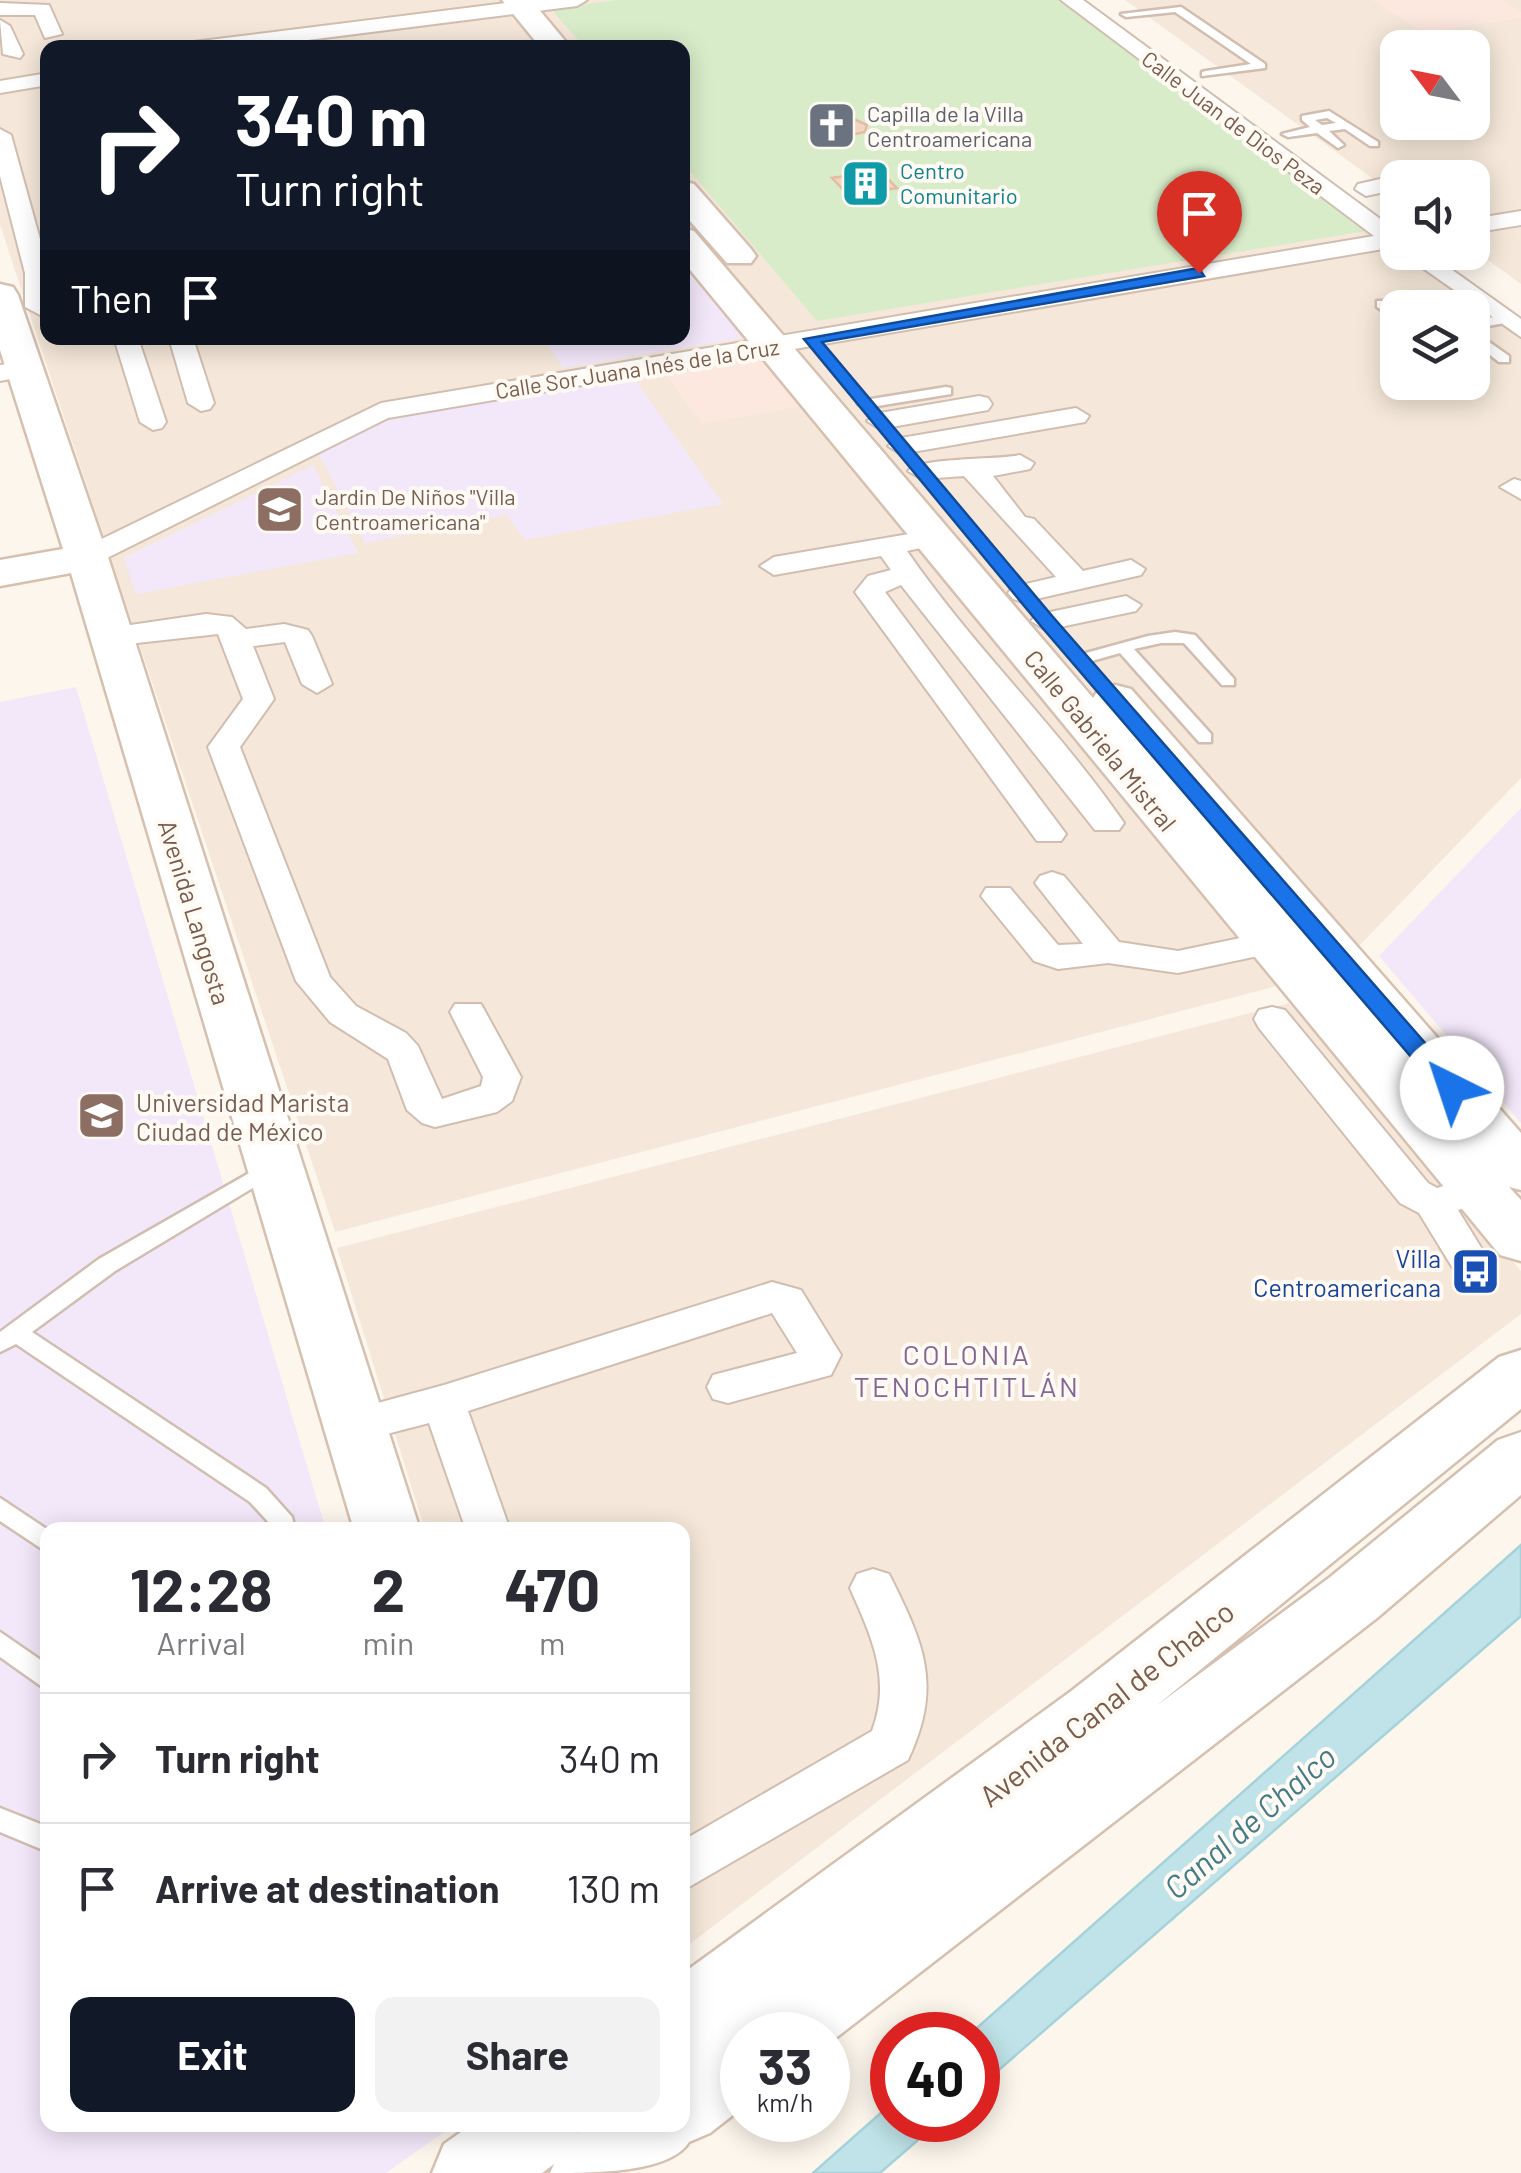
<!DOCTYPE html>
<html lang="en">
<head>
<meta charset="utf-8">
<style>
  :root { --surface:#fff; --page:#f2f2f3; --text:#2b2b33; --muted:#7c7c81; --line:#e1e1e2; --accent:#111827 }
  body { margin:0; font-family:Barlow,sans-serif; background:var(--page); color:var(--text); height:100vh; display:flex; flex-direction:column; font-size:38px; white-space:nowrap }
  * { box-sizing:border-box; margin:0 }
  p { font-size:32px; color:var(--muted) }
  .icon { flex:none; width:55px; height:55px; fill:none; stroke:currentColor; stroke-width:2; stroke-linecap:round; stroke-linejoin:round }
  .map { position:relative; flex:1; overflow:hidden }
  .panel { position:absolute; left:40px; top:1522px; width:650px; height:610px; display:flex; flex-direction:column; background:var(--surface); border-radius:20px; box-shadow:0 5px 25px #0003 }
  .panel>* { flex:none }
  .top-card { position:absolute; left:40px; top:40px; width:650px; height:305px; border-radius:20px; box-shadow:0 5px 25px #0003; background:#111827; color:#fff; overflow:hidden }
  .needle { width:65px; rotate:302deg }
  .controls { position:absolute; left:1380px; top:30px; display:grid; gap:20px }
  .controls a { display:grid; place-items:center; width:110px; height:110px; border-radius:20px; background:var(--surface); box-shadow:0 5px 25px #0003; font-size:50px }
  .speed { position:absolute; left:720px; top:2012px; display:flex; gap:20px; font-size:50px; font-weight:700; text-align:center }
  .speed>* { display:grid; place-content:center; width:130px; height:130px; border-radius:50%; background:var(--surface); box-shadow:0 5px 25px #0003; line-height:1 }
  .speed small { font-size:25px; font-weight:400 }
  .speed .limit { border:15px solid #d22; background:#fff; color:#111 }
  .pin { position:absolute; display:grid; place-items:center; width:85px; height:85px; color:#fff; margin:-102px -42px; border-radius:50% 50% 50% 0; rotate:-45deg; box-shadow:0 0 10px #0007 }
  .pin .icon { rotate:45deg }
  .me { position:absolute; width:110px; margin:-55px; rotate:319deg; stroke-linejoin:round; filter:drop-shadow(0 0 8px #0008) }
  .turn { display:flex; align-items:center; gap:35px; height:210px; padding:0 30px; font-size:45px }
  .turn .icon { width:130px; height:130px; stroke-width:2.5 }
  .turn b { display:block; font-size:70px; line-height:85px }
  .then { display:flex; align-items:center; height:95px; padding:0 30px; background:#0003; gap:20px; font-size:38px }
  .eta { display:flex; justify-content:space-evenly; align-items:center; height:170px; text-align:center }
  .eta b { font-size:60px; font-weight:700; line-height:70px }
  .primary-button { display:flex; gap:20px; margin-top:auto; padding:20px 30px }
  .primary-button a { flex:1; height:115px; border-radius:20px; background:var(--accent); color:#fff; font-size:40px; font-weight:700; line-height:115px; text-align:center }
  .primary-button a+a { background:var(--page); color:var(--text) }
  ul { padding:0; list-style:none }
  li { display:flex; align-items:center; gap:30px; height:130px; padding:0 30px; border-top:2px solid var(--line) }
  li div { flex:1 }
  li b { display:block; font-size:38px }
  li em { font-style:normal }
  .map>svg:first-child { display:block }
  .residential { fill:#f5e8da; fill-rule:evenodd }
  .commercial { fill:#fde8e0 }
  .education { fill:#f3e8fa }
  .green { fill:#d8ecc9 }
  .water { fill:#bfe3e8; stroke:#a5d3da; stroke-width:2.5 }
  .building { fill:#f3d5c3; stroke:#e6bba3; stroke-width:2.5 }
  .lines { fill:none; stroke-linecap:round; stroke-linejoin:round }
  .lane-casing { stroke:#d1beb0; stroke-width:5 }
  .street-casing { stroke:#d1beb0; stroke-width:4 }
  .secondary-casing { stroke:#d6c0b0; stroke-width:5 }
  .lane { fill:#fff; fill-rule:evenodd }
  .street { fill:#fff; fill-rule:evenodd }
  .secondary { fill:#fff; fill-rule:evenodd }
  .route { fill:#1a73e8; stroke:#114b97; stroke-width:2.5 }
  .labels { text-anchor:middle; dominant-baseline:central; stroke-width:8; stroke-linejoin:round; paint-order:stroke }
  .far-worship-label { font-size:22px; fill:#5b616d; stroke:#fffaf3; text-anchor:start }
  .far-street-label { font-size:22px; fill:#7a5c4d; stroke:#fffaf3 }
  .far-culture-label { font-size:22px; fill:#0d838f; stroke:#fffaf3; text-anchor:start }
  .far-education-label { font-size:22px; fill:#785e54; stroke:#fffaf3; text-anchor:start }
  .street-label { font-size:25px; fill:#7a5c4d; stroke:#fffaf3 }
  .education-label { font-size:25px; fill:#785e54; stroke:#fffaf3; text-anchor:start }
  .transit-label { font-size:25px; fill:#164399; stroke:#fffaf3; text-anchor:end }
  .neighbourhood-label { font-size:28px; letter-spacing:2.5px; fill:#846695; stroke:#fffaf3 }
  .near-street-label { font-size:30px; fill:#7a5c4d; stroke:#fffaf3 }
  .near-water-label { font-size:32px; font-style:italic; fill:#437c86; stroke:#fffaf3 }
</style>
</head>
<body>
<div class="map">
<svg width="1521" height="2173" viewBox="0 0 1521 2173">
  <rect width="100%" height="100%" fill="#fdf6ec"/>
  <!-- residential -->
  <g class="residential">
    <path d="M0 0H1075L1397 241 1398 252 1413 253 1521 333V778L1361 944 1273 987 335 1232 0 225ZM48 48H682V338H48ZM1398 308H1472V382H1398Z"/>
    <path d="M1125 0H1521V284L1473 249 1472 178H1398L1397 196ZM1398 48H1472V122H1398Z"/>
    <path d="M1289 1003 1521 1271V1314L683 1949 682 1530H425L337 1248Z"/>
  </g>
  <!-- commercial -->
  <g class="commercial">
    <path d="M1372 0H1501L1521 12V18L1423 32Z"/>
    <path d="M769 357 807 405 702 424 666 375Z"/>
  </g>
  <!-- education -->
  <g class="education">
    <path d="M683 258 748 337 563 368 543 338H682Z"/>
    <path d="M631 374 723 504 525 540 507 515 365 543 319 454 389 416Z"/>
    <path d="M313 465 358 553 136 594 124 558Z"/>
    <path d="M76 687 326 1530H48V2125H454L386 2173H0V702Z"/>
    <path d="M1521 808V1123L1379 956Z"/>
  </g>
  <!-- green -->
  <path class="green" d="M617 0H1072L1378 229 817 321 683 163 682 48 584 47 551 9Z"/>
  <!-- water -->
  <g class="water">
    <path d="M1521 1545V1616L978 2088V2035H969Z"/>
    <path d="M892 2103V2120H941L880 2173H813Z"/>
  </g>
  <!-- building -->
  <g class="building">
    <path d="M849 117 867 125 865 132 832 139 816 134 810 127 822 118Z"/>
    <path d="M880 171 897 188 848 195 832 178Z"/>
  </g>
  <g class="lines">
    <defs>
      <g id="lane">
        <path d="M1181 7 1265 64V68L1202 76V72L1206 71 1251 64 1175 12 1126 17 1121 14Z"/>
        <path d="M1329 111 1378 142V146H1370L1345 129 1329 131 1344 145 1338 148 1317 133 1288 137 1282 134 1310 127 1302 120V116ZM1327 118 1336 123 1322 125 1315 120Z"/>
        <path d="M1428 294 1446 308H1432L1422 298Z"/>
        <path d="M1377 301H1387L1398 309V320L1377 307Z"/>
        <path d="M1505 315 1512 319 1510 322 1472 329V321Z"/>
        <path d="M1472 330 1509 356V362H1499L1472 341Z"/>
        <path d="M946 387 951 388V394L865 408 858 404 865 400Z"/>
        <path d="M1175 632 1195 635 1234 679V685H1222L1184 643H1161L1134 649 1211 734V742H1199L1120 653 1081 664 1073 659 1075 656 1148 636Z"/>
        <path d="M272 1160 279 1162 282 1167 279 1172 115 1271 32 1332 266 1488 292 1517 295 1530H271L272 1526 250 1502 16 1344 0 1352V1332L99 1259Z"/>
        <path d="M0 1498 48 1530V1553L0 1521Z"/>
        <path d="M0 1632 48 1665V1691L0 1657Z"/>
        <path d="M0 1808 48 1827V1852L0 1832Z"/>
      </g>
      <g id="street">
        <path d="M531 0H587L577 6 245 48H183L193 42Z"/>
        <path d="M1061 0H1083L1398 232V250L1389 248 388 418 97 563H77L73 557 77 551 381 403 1374 236Z"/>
        <path d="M0 3 49 5 62 34 45 38 35 15H0Z"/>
        <path d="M0 20 10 26 23 54 20 58 3 54Z"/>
        <path d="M48 73V85L0 93V81Z"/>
        <path d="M0 129 11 135 48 268V319L25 307V273L0 176Z"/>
        <path d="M1398 175 1406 178H1398V189L1366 196 1355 189 1358 184Z"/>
        <path d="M1521 211V225L1472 233V219Z"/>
        <path d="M1400 252H1427L1521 319V337Z"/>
        <path d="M114 338H138L166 422 162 428 153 430 140 422Z"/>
        <path d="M169 338H193L214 403 210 409 201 411 188 403Z"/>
        <path d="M22 362 35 370 31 375 0 381V365Z"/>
        <path d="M979 396 988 398 992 404 988 410 880 429 867 421 880 413Z"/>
        <path d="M1076 408 1089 416 1085 422 901 454 888 446 901 438Z"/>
        <path d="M1020 455 1034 463 1030 469 993 476 1025 517 1034 519 1083 571 1131 560 1145 569 1141 575 1023 602 1013 599 1008 593 1013 587 1056 577 964 476 922 479 908 471C920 457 996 460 1020 455Z"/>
        <path d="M1514 479 1521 481V499L1500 487Z"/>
        <path d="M915 533 929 541 925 547 907 551C973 647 1058 727 1124 823L1119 830H1095L901 585 885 592 1066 834 1061 841H1037L855 592 868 576 891 570 881 556 774 575 760 566 774 557Z"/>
        <path d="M1126 596 1141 605 1136 611 1046 630 1031 621 1036 615Z"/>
        <path d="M206 614 232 617 246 629 284 624 308 630 312 636 332 684 317 693 302 684 285 642 253 646 274 699 240 747 330 977 356 1006 406 1033 418 1046 442 1099 481 1086 483 1077 450 1012 455 1004H481L521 1077 512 1101 497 1112 435 1127 422 1123 407 1110 388 1059 330 1022 296 981 208 747 243 699 218 634 110 646 95 637 110 628Z"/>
        <path d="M1052 872 1064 876 1119 942 1178 951 1269 932 1281 935 1287 943 1281 951 1178 973 1108 963 1058 969 1034 961 981 896 986 888H1010L1058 945 1083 944 1035 883 1040 876Z"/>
        <path d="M1272 1007 1285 1010 1428 1183 1437 1188 1480 1175 1494 1179 1500 1189 1494 1199 1458 1210 1496 1272 1490 1283 1476 1287 1462 1283 1419 1213 1400 1203 1259 1028 1254 1019 1259 1010Z"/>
        <path d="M772 1282 801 1290 841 1355 831 1375 728 1403 713 1399 707 1387 713 1375 797 1353 772 1313 468 1411 510 1530H466L429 1423 356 1442 341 1437 334 1425 341 1413 444 1385Z"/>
        <path d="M873 1569 889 1574C924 1644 943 1685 908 1760L682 1891V1841L872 1731C892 1678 871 1636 850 1588L857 1574Z"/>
      </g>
      <g id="secondary">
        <path d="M502 0H531L571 48H541Z"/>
        <path d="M682 181 694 184 751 249 756 256 751 263H727L682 212Z"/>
        <path d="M682 228 694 231 1093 698 1099 689 1115 685 1131 689 1521 1133V1190L1509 1187 1521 1200V1261L1500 1255 682 260Z"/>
        <path d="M0 284 13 287 18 295 108 557 420 1530H354L71 573 0 586V560L63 549 0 350Z"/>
        <path d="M1521 1350V1409L1156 1706 1329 1578 1498 1440 1521 1432V1495L1377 1618 828 2044V2035H742V2108L710 2133 689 2142C670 2173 593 2173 550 2173L554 2164 542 2173H432L444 2144 471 2125H580L577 2133 588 2125H682V1974L1070 1692 1499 1357Z"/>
      </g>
    </defs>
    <!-- lane casing -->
    <use href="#lane" class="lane-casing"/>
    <!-- street casing -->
    <use href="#street" class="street-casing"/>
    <!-- secondary casing -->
    <use href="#secondary" class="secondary-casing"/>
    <!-- lane -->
    <use href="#lane" class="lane"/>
    <!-- street -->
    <use href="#street" class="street"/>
    <!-- secondary -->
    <use href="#secondary" class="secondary"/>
  </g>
  <!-- route -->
  <path class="route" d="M1199 268 1204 276 822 342 1053 617 1460 1083V1094H1443L1040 625 804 339Z"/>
  <!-- icons -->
  <defs>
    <symbol id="church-square" viewBox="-11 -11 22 22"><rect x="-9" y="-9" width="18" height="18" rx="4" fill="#6b7280" stroke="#fffaf3"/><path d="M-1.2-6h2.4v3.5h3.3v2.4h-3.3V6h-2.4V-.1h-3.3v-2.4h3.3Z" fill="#fff"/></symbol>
    <symbol id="building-square" viewBox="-11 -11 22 22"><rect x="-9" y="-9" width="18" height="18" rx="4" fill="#0f9aa8" stroke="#fffaf3"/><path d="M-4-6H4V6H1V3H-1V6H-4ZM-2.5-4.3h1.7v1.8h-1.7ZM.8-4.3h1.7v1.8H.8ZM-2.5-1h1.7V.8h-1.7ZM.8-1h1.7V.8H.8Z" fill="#fff"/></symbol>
    <symbol id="school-square" viewBox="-11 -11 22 22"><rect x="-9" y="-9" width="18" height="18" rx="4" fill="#8d6e63" stroke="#fffaf3"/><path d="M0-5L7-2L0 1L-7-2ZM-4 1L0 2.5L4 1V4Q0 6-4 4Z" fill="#fff"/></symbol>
    <symbol id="university-square" viewBox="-11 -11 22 22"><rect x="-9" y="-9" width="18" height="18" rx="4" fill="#8d6e63" stroke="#fffaf3"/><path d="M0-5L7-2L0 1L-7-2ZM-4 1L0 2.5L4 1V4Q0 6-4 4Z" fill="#fff"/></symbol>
    <symbol id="bus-square" viewBox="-11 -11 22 22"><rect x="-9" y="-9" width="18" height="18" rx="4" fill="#1a4fb4" stroke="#fffaf3"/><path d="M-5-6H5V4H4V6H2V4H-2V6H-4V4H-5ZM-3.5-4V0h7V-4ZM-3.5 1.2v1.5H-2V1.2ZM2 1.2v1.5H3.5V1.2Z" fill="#fff"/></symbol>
  </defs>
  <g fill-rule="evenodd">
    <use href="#church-square" x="804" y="98" width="55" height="55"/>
    <use href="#building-square" x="838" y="156" width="55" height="55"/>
    <use href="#school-square" x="252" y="482" width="55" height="55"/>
    <use href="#university-square" x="74" y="1088" width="55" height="55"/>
    <use href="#bus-square" x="1448" y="1244" width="55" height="55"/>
  </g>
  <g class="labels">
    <!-- far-worship labels -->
    <g class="far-worship-label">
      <text x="867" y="113">Capilla de la Villa<tspan x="867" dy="25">Centroamericana</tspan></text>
    </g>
    <!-- far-street labels -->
    <g class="far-street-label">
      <text transform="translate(1234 122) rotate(37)">Calle Juan de Dios Peza</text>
      <text transform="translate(637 368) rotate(-9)">Calle Sor Juana Inés de la Cruz</text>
    </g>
    <!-- far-culture labels -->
    <g class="far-culture-label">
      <text x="900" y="170">Centro<tspan x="900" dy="25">Comunitario</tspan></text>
    </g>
    <!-- far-education labels -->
    <g class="far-education-label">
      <text x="315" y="496">Jardin De Niños "Villa<tspan x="315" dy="25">Centroamericana"</tspan></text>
    </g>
    <!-- street labels -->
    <g class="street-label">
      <text transform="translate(1101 740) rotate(51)">Calle Gabriela Mistral</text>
      <text transform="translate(195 912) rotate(73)">Avenida Langosta</text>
    </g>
    <!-- education labels -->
    <g class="education-label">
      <text x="136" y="1102">Universidad Marista<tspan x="136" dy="29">Ciudad de México</tspan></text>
    </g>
    <!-- transit labels -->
    <g class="transit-label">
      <text x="1441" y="1258">Villa<tspan x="1441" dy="29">Centroamericana</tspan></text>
    </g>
    <!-- neighbourhood labels -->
    <g class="neighbourhood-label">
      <text x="967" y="1354">COLONIA<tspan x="967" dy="32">TENOCHTITLÁN</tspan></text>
    </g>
    <!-- near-street labels -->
    <g class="near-street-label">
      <text transform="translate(1106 1703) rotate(-38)">Avenida Canal de Chalco</text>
    </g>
    <!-- near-water labels -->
    <g class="near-water-label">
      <text transform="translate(1249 1821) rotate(-41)">Canal de Chalco</text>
    </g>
  </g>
</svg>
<div class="controls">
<a><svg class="needle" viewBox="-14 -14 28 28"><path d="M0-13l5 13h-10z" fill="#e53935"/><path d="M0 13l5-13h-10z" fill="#7c7c81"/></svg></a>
<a><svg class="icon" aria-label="sound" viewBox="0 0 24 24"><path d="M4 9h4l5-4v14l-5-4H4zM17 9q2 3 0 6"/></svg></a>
<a><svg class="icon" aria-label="layers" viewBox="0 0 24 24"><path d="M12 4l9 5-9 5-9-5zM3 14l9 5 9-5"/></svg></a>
</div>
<div class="speed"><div>33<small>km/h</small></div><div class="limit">40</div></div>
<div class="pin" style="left:1199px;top:273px;background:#d93025"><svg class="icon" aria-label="arrive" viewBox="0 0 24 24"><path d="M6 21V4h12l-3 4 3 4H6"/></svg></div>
<svg class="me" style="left:1452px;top:1088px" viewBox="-20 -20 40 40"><circle r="19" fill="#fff"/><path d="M0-13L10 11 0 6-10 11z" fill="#1a73e8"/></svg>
<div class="top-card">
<div class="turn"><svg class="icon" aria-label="right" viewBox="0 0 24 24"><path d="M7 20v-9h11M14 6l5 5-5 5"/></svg><div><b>340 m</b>Turn right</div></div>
<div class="then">Then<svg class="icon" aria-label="arrive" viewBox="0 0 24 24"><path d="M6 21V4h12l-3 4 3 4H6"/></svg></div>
</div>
<section class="panel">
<div class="eta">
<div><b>12:28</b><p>Arrival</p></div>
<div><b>2</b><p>min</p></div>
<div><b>470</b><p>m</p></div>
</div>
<ul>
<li><svg class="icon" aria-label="right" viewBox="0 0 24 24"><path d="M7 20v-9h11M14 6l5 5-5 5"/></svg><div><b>Turn right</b></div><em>340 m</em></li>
<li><svg class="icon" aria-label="arrive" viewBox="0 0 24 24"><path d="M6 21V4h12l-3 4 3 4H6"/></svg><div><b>Arrive at destination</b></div><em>130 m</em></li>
</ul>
<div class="primary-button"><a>Exit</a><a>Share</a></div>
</section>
</div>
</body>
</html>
